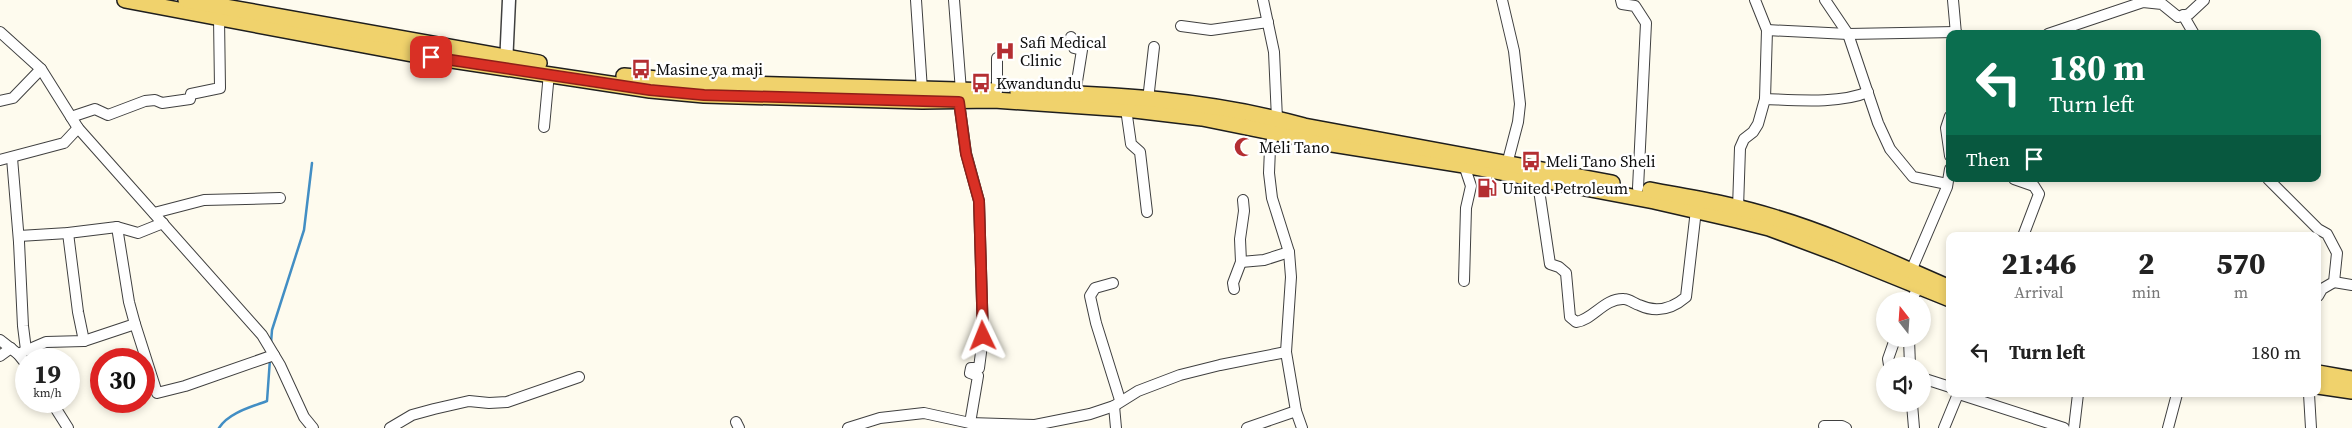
<!DOCTYPE html>
<html lang="en">
<head>
<meta charset="utf-8">
<style>
  :root { --surface:#fff; --page:#f6f6f6; --text:#222; --muted:#767676 }
  body { margin:0; font-family:"Source Serif 4",serif; background:var(--page); color:var(--text); height:100vh; display:flex; flex-direction:column; font-size:19px; white-space:nowrap }
  * { box-sizing:border-box; margin:0 }
  p { font-size:16px; color:var(--muted) }
  .icon { flex:none; width:28px; height:28px; fill:none; stroke:currentColor; stroke-width:2; stroke-linecap:round; stroke-linejoin:round }
  .map { position:relative; flex:1; overflow:hidden }
  .sheet { position:absolute; left:1946px; top:232px; width:375px; height:165px; display:flex; flex-direction:column; background:var(--surface); border-radius:10px; box-shadow:0 2px 8px #0003 }
  .sheet>* { flex:none }
  .banner { position:absolute; left:1946px; top:30px; width:375px; height:152px; border-radius:10px; box-shadow:0 2px 8px #0003; background:#0b6e4f; color:#fff; overflow:hidden }
  .needle { width:32px; rotate:343deg }
  .fabs { position:absolute; left:1876px; top:292px; display:grid; gap:10px }
  .fabs a { display:grid; place-items:center; width:55px; height:55px; border-radius:50%; background:var(--surface); box-shadow:0 2px 8px #0003; font-size:25px }
  .speed { position:absolute; left:15px; top:348px; display:flex; gap:10px; font-size:25px; font-weight:700; text-align:center }
  .speed>* { display:grid; place-content:center; width:65px; height:65px; border-radius:50%; background:var(--surface); box-shadow:0 2px 8px #0003; line-height:1 }
  .speed small { font-size:12px; font-weight:400 }
  .speed .limit { border:8px solid #d22; background:#fff; color:#111 }
  .pin { position:absolute; display:grid; place-items:center; width:42px; height:42px; color:#fff; margin:-21px; border-radius:10px; box-shadow:0 2px 8px #0006 }
  .me { position:absolute; width:55px; margin:-28px; rotate:358deg; stroke-linejoin:round; filter:drop-shadow(0 0 4px #0008) }
  .turn { display:flex; align-items:center; gap:18px; height:105px; padding:0 20px; font-size:22px }
  .turn .icon { width:65px; height:65px; stroke-width:2.5 }
  .turn b { display:block; font-size:35px; line-height:42px }
  .then { display:flex; align-items:center; height:48px; padding:0 20px; background:#0003; gap:10px; font-size:19px }
  .eta { display:flex; justify-content:space-evenly; align-items:center; height:85px; text-align:center }
  .eta b { font-size:30px; font-weight:800; line-height:35px }
  ul { padding:0; list-style:none }
  li { display:flex; align-items:center; gap:15px; height:70px; padding:0 20px }
  li div { flex:1 }
  li b { display:block; font-size:19px }
  li em { font-style:normal }
  .map>svg:first-child { display:block }
  .lines { fill:none; stroke-linecap:round; stroke-linejoin:round }
  .stream { stroke:#428ec4; stroke-width:2.5 }
  .minor-casing { stroke:#404040; stroke-width:12 }
  .tertiary-casing { stroke:#404040; stroke-width:15 }
  .primary-casing { stroke:#1e1e1e; stroke-width:18 }
  .minor { stroke:#fff; stroke-width:10 }
  .tertiary { stroke:#fff; stroke-width:12 }
  .primary { stroke:#f0d26c; stroke-width:15 }
  .route-casing { stroke:#8d1f18; stroke-width:12 }
  .route { stroke:#d93025; stroke-width:9 }
  .labels { text-anchor:middle; dominant-baseline:central; stroke-width:5; stroke-linejoin:round; paint-order:stroke }
  .poi-label { font-size:16px; fill:#0d0d0d; stroke:#fff; text-anchor:start }
</style>
</head>
<body>
<div class="map">
<svg width="2352" height="428" viewBox="0 0 2352 428">
  <rect width="100%" height="100%" fill="#fefbee"/>
  <g class="lines">
    <!-- stream -->
    <g class="stream">
      <path d="M271 343 272 330 304 230 312 163"/>
      <path d="M219 428C228 413 251 407 267 401L270 359"/>
    </g>
    <defs>
      <g id="minor">
        <path d="M916 0 922 90"/>
        <path d="M954 0 961 91 959 102 966 153 979 201 983 337 979 368H971L970 373 978 376 970 423"/>
        <path d="M1263 0 1274 52 1277 119 1270 148 1269 173 1272 198 1289 252 1291 277 1286 352 1296 411 1302 428"/>
        <path d="M1502 0 1514 51 1520 104 1518 122 1506 168"/>
        <path d="M1621 0 1622 4 1635 6 1646 23 1638 188"/>
        <path d="M1825 0 1848 34 1878 123 1890 149 1913 177 1947 184"/>
        <path d="M1953 0 1956 34"/>
        <path d="M2183 15 2194 34"/>
        <path d="M1181 26 1211 30 1268 22"/>
        <path d="M1767 30 1848 34 1956 32"/>
        <path d="M0 32 41 69 78 128 262 335 280 365 304 417 313 428"/>
        <path d="M2048 34 2143 2 2162 4 2178 17 2189 14 2204 0"/>
        <path d="M1071 37 1074 48 1082 50 1075 94"/>
        <path d="M997 91V58"/>
        <path d="M1765 99C1795 100 1840 104 1868 92"/>
        <path d="M1148 100 1154 47"/>
        <path d="M0 101 13 98 41 69"/>
        <path d="M1126 109 1131 144 1140 152 1147 212"/>
        <path d="M1950 116 1946 128 1950 156"/>
        <path d="M71 117 95 109 108 115 145 101 155 100 162 103 190 99 191 94 220 88 219 18"/>
        <path d="M544 127 549 73"/>
        <path d="M12 158 19 242"/>
        <path d="M0 160 64 143 78 128"/>
        <path d="M1464 165 1471 186 1466 208 1464 281"/>
        <path d="M1525 179 1539 190 1550 264 1559 267 1566 273 1570 317 1576 322C1593 320 1604 298 1624 299 1629 299 1635 304 1639 305 1656 313 1672 309 1686 297L1696 210"/>
        <path d="M2014 179 2034 186 2039 194 2023 236"/>
        <path d="M2268 179 2318 229 2327 234 2337 253 2334 282 2322 289 2318 296"/>
        <path d="M1738 208 1740 148 1744 139 1753 132 1758 124 1765 99 1767 30 1755 0"/>
        <path d="M154 213 204 200 280 198"/>
        <path d="M68 233 78 312 84 341"/>
        <path d="M19 236 68 233 117 227 138 233 163 223"/>
        <path d="M19 242 23 326 26 350"/>
        <path d="M1241 262 1264 260 1289 252"/>
        <path d="M1911 271 1947 187 1950 169"/>
        <path d="M2334 282 2352 285"/>
        <path d="M1113 283 1095 288 1090 296 1096 323 1120 400"/>
        <path d="M1234 289 1233 283 1241 262 1240 239 1244 211 1243 200"/>
        <path d="M1911 301 1921 282"/>
        <path d="M135 324 157 393 185 386 274 355"/>
        <path d="M1909 339 1910 366"/>
        <path d="M0 340 18 354 26 364"/>
        <path d="M18 354 46 342 84 341 135 324 129 302 117 227"/>
        <path d="M0 356 11 348"/>
        <path d="M1892 366 1889 365 1888 359 1895 339"/>
        <path d="M1922 378 1950 387"/>
        <path d="M1959 394 2064 428"/>
        <path d="M2309 394 2311 428"/>
        <path d="M51 401 68 428"/>
        <path d="M1912 404 1914 428"/>
        <path d="M1114 406 1116 428"/>
        <path d="M736 422 739 428"/>
        <path d="M1824 426H1842L1846 428"/>
        <path d="M390 428 412 415 434 409 469 401 489 403 507 402 579 377"/>
        <path d="M848 428 880 418 924 413 970 423 1035 425 1090 414 1114 406 1138 391 1180 375 1220 365 1286 352"/>
        <path d="M1247 428 1296 411"/>
        <path d="M1944 428 1958 394"/>
        <path d="M2074 428 2078 394"/>
        <path d="M2168 428 2177 394"/>
      </g>
      <path id="tertiary" d="M506 65 509 0"/>
      <g id="primary">
        <path d="M125 0 412 54 650 90 704 95 922 101 994 100 1126 109 1202 118 1326 143 1464 165 1654 201 1737 220 1769 228 1836 253 1950 299"/>
        <path d="M186 0 539 63"/>
        <path d="M624 76 704 83 993 91"/>
        <path d="M1018 92C1114 94 1211 100 1304 126L1612 183"/>
        <path d="M1650 190C1691 198 1732 204 1773 217 1834 235 1892 263 1950 288"/>
        <path d="M2318 373 2352 379"/>
        <path d="M2318 386 2352 391"/>
      </g>
    </defs>
    <!-- minor casing -->
    <use href="#minor" class="minor-casing"/>
    <!-- tertiary casing -->
    <use href="#tertiary" class="tertiary-casing"/>
    <!-- primary casing -->
    <use href="#primary" class="primary-casing"/>
    <!-- minor -->
    <use href="#minor" class="minor"/>
    <!-- tertiary -->
    <use href="#tertiary" class="tertiary"/>
    <!-- primary -->
    <use href="#primary" class="primary"/>
  </g>
  <g class="lines">
    <defs>
      <path id="route" d="M431 57 650 90 704 95 959 102 966 154 979 201 983 336"/>
    </defs>
    <!-- route casing -->
    <use href="#route" class="route-casing"/>
    <!-- route -->
    <use href="#route" class="route"/>
  </g>
  <!-- icons -->
  <defs>
    <symbol id="hospital-bare" viewBox="-9 -9 18 18"><path d="M-5-5h3v3.5h4V-5h3V5h-3V1.5h-4V5h-3Z" fill="#b42e32" stroke="#fff" stroke-width="2.5" paint-order="stroke"/></symbol>
    <symbol id="bus-bare" viewBox="-9 -9 18 18"><path d="M-5-6H5V4H4V6H2V4H-2V6H-4V4H-5ZM-3.5-4V0h7V-4ZM-3.5 1.2v1.5H-2V1.2ZM2 1.2v1.5H3.5V1.2Z" fill="#b42e32" stroke="#fff" stroke-width="2.5" paint-order="stroke"/></symbol>
    <symbol id="mosque-bare" viewBox="-9 -9 18 18"><path d="M3.5-4.9A6 6 0 1 0 3.5 4.9A5 5 0 1 1 3.5-4.9Z" fill="#b42e32" stroke="#fff" stroke-width="2.5" paint-order="stroke"/></symbol>
    <symbol id="fuel-bare" viewBox="-9 -9 18 18"><path d="M-5.5-6h7V0h2V4h1.3V-2.5L3-4.5l.8-.8L6-3V5H2.5V1h-1V6h-7ZM-4.2-4.7v3.2H.2V-4.7Z" fill="#b42e32" stroke="#fff" stroke-width="2.5" paint-order="stroke"/></symbol>
  </defs>
  <g fill-rule="evenodd">
    <use href="#hospital-bare" x="991" y="37" width="28" height="28"/>
    <use href="#bus-bare" x="627" y="55" width="28" height="28"/>
    <use href="#bus-bare" x="967" y="69" width="28" height="28"/>
    <use href="#mosque-bare" x="1230" y="133" width="28" height="28"/>
    <use href="#bus-bare" x="1517" y="147" width="28" height="28"/>
    <use href="#fuel-bare" x="1473" y="174" width="28" height="28"/>
  </g>
  <g class="labels">
    <!-- poi labels -->
    <g class="poi-label">
      <text x="1020" y="42">Safi Medical<tspan x="1020" dy="18">Clinic</tspan></text>
      <text x="656" y="69">Masine ya maji</text>
      <text x="996" y="83">Kwandundu</text>
      <text x="1259" y="147">Meli Tano</text>
      <text x="1546" y="161">Meli Tano Sheli</text>
      <text x="1502" y="188">United Petroleum</text>
    </g>
  </g>
</svg>
<div class="fabs">
<a><svg class="needle" viewBox="-14 -14 28 28"><path d="M0-13l5 13h-10z" fill="#e53935"/><path d="M0 13l5-13h-10z" fill="#767676"/></svg></a>
<a><svg class="icon" aria-label="sound" viewBox="0 0 24 24"><path d="M4 9h4l5-4v14l-5-4H4zM17 9q2 3 0 6"/></svg></a>
</div>
<div class="speed"><div>19<small>km/h</small></div><div class="limit">30</div></div>
<div class="pin" style="left:431px;top:57px;background:#d93025"><svg class="icon" aria-label="arrive" viewBox="0 0 24 24"><path d="M6 21V4h12l-3 4 3 4H6"/></svg></div>
<svg class="me" style="left:983px;top:336px" viewBox="-20 -20 40 40"><path d="M0-17L14 15 0 8-14 15z" fill="#d93025" stroke="#fff" stroke-width="4"/></svg>
<div class="banner">
<div class="turn"><svg class="icon" aria-label="left" viewBox="0 0 24 24"><path d="M17 20v-9H6M10 6l-5 5 5 5"/></svg><div><b>180 m</b>Turn left</div></div>
<div class="then">Then<svg class="icon" aria-label="arrive" viewBox="0 0 24 24"><path d="M6 21V4h12l-3 4 3 4H6"/></svg></div>
</div>
<section class="sheet">
<div class="eta">
<div><b>21:46</b><p>Arrival</p></div>
<div><b>2</b><p>min</p></div>
<div><b>570</b><p>m</p></div>
</div>
<ul>
<li><svg class="icon" aria-label="left" viewBox="0 0 24 24"><path d="M17 20v-9H6M10 6l-5 5 5 5"/></svg><div><b>Turn left</b></div><em>180 m</em></li>
</ul>
</section>
</div>
</body>
</html>
